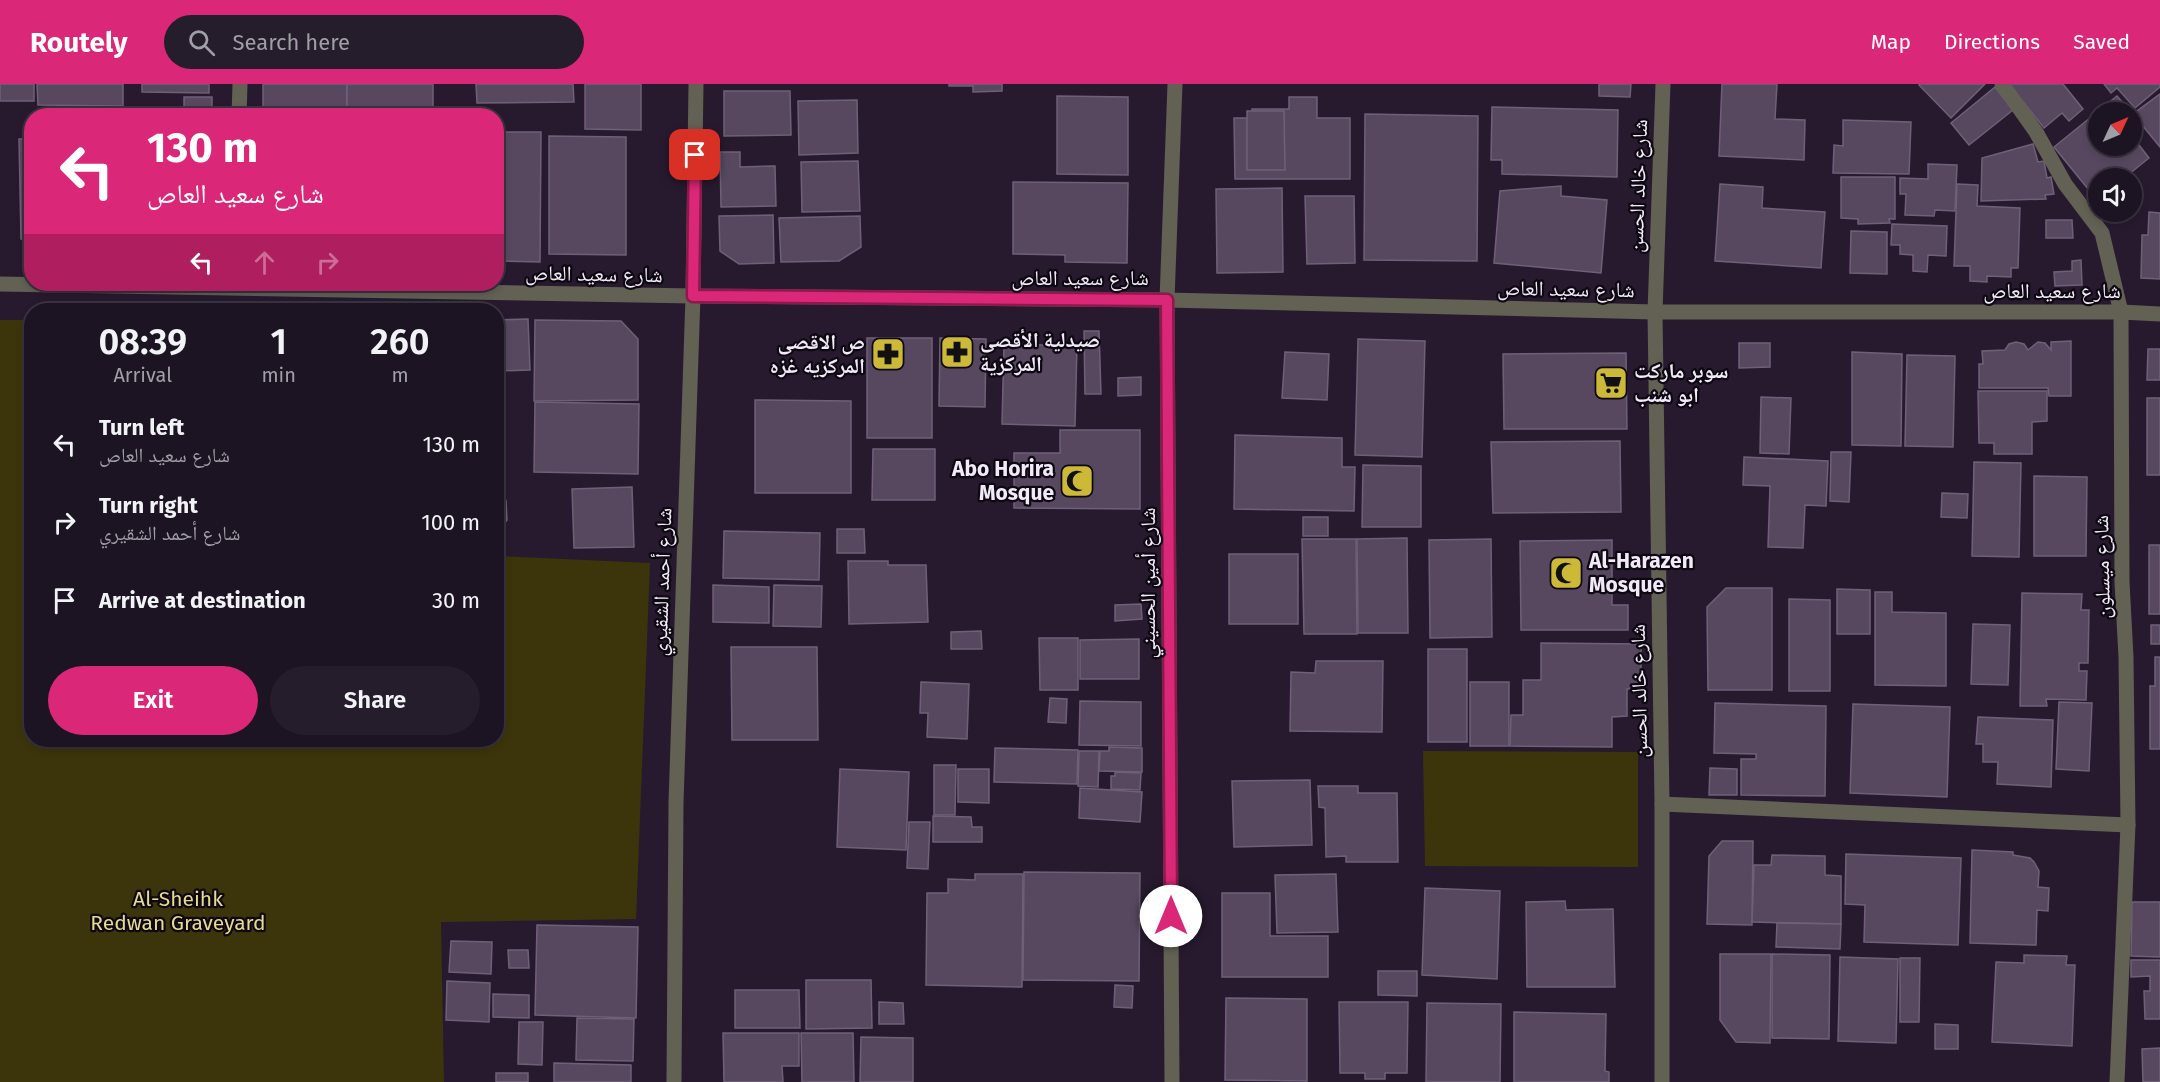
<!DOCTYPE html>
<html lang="en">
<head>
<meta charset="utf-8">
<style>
  :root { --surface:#1d1423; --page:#251d2b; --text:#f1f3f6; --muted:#a09ea6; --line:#3b3341; --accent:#db2777 }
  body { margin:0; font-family:"Fira Sans","Noto Naskh Arabic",sans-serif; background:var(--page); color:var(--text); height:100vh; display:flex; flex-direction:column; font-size:22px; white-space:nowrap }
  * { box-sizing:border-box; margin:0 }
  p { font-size:20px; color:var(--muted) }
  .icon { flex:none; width:33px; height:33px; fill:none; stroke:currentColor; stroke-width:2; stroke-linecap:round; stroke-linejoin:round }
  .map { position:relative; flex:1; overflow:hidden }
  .panel { position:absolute; left:24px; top:219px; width:480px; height:444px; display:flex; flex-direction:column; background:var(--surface); border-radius:24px; box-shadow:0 3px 9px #0003,0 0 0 2px var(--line) }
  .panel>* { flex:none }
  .top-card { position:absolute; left:24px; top:24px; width:480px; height:183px; border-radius:24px; box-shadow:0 3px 9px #0003,0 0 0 2px var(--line); background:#db2777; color:#fff; overflow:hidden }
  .needle { width:39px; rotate:46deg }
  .buttons { position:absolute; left:2088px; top:18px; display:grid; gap:12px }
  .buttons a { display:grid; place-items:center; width:54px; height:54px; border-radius:50%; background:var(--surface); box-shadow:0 3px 9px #0003,0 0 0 2px var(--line); font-size:30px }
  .pin { position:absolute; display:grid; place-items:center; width:51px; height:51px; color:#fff; margin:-26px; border-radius:12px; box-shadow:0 3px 9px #0006 }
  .me { position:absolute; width:66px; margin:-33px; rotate:0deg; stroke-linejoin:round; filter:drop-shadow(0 0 4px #0008) }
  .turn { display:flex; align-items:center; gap:21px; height:126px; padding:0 24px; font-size:27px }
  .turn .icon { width:78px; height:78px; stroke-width:2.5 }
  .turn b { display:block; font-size:42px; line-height:51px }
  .lanes { display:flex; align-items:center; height:57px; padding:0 24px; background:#0003; justify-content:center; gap:30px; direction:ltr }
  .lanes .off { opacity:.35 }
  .eta { display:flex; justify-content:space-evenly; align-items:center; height:102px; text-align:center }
  .eta b { font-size:36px; font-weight:600; line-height:42px }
  .primary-button { display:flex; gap:12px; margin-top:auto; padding:12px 24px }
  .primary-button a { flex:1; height:69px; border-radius:36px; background:var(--accent); color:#fff; font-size:24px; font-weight:600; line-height:69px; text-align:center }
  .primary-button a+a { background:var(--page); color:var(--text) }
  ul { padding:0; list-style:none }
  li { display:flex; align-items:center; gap:18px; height:78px; padding:0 24px }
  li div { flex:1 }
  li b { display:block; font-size:22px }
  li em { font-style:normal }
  header { display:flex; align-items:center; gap:36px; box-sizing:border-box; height:84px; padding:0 30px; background:var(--accent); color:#fff }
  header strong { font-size:28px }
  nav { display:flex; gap:33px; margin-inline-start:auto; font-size:21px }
  .search { width:420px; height:54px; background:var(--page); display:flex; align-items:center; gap:15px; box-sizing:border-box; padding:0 21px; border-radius:33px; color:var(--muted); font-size:22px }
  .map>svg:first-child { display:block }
  .green { fill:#3c350b }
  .building { fill:#57485f; stroke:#6f6079; stroke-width:1.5 }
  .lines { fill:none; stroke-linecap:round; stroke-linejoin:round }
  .minor { stroke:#626154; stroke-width:15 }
  .route-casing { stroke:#8e194d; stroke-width:15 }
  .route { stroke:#db2777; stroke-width:10 }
  .labels { text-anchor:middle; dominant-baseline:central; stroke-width:4.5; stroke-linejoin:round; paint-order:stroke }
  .street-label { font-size:21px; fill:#f2eaf8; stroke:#0d0811 }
  .poi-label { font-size:21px; font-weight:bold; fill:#f2eaf8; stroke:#0d0811; text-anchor:start }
  .park-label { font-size:21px; fill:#e6da8e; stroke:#0d0811 }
</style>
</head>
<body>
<header>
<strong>Routely</strong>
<div class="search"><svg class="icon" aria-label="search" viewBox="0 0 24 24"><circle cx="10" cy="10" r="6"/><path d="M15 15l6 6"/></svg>Search here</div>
<nav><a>Map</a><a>Directions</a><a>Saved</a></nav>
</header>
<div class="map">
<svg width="2160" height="998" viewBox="0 0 2160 998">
  <rect width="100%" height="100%" fill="#271a2f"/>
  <!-- green -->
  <g class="green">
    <path d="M0 236H31L32 656H496L497 472 650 479 636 835 441 838 444 998H0Z"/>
    <path d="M1423 667 1638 668V783L1425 782Z"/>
  </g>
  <!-- building -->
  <g class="building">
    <rect x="0" y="0" width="34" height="17"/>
    <path d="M37 0H123V22L38 21Z"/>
    <path d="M142 0H209V9L142 8Z"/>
    <path d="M263 0H347V32L263 31Z"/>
    <path d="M347 0H433V31L347 30Z"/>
    <path d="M476 0H573L574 18 477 19Z"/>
    <path d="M585 0H641V46L585 45Z"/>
    <path d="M949 0H1002V7L973 8V2H949Z"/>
    <path d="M1599 0H1631L1630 13 1599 12Z"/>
    <path d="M1722 0H1777L1775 35 1805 36 1804 76 1719 72Z"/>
    <path d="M1985 0 1951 34 1919 1V0Z"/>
    <path d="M2009 0H2063L2083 25 2069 37 2062 29 2044 44Z"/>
    <path d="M2104 0H2160V3L2135 24 2117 4 2111 9Z"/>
    <path d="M1995 3 2013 26 1969 61 1951 39Z"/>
    <path d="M724 7H790L791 51 724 52Z"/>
    <path d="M2160 10V63L2133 30Z"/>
    <path d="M1057 12 1128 13V91L1057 90Z"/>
    <path d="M2117 12 2131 28H2098V62H2132V52L2149 74 2124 94H2098L2097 116 2054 63Z"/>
    <rect x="184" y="13" width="28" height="19"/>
    <path d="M1289 13H1317V34H1350V95H1235L1234 34H1252V25H1289Z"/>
    <path d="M857 16 858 69 799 71 798 17Z"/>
    <path d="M1492 23 1618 26 1617 93 1502 90V76H1491Z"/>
    <path d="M1247 27H1284L1285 86H1247Z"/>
    <path d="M1365 30 1478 32 1477 177 1364 176Z"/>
    <path d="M1843 36 1911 38 1909 90 1833 89 1834 61 1843 62Z"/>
    <path d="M496 48H541L540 178 496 177Z"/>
    <path d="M549 52 626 53V171L549 170Z"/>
    <path d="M19 55H32V155H21Z"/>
    <path d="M2033 60 2038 78 2044 77 2047 94 2051 93 2054 110 2045 111 2046 115 1981 117 1982 74Z"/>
    <path d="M720 68H740V83L775 82 776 122 721 123Z"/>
    <path d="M858 77 860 127 802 128 801 78Z"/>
    <path d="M1928 80 1957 81 1955 127 1935 126 1934 132 1905 131 1906 110H1900V94L1928 95Z"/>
    <path d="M1841 93H1895V135H1889L1890 139 1858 140V135L1841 134Z"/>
    <path d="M1013 98 1128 99 1127 179 1065 178V171L1013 170Z"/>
    <path d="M1720 100 1763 103 1762 124 1825 128 1821 184 1715 177Z"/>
    <path d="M1957 100 1978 101 1977 122 2020 124 2018 184H2011V193L1987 192V198L1970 197V182H1954Z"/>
    <path d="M1561 102V112L1607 116 1601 189 1494 179 1500 107Z"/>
    <path d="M1282 104 1283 188 1217 189 1216 105Z"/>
    <path d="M1305 112H1354L1355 179 1307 180Z"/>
    <path d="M2149 128 2160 129V195L2141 194 2142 151H2148Z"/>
    <path d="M773 131 774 179 739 180 720 167 719 132Z"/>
    <path d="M860 132 861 163 839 177 781 178 779 134Z"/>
    <path d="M2046 136H2072L2073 154H2046Z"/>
    <path d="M1892 140 1947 142 1946 172 1928 171 1927 188 1913 187V171L1900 170V161H1891Z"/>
    <path d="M1851 147 1887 148V190L1850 189Z"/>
    <path d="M2081 176 2082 201 2055 202 2054 188 2072 187V177Z"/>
    <path d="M528 235 530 286 496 287V236Z"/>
    <path d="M535 236 621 237 638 255V316L534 317Z"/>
    <path d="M1084 247H1099L1101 310H1085Z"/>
    <rect x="867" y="254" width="65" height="100"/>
    <path d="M940 254 986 255 985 323 939 322Z"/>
    <path d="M1358 255 1425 257 1422 373 1355 371Z"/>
    <path d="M2071 257V312H2049L2048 304H1979V280H1983L1982 267 2005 266 2009 260 2016 258 2024 260 2028 266 2038 258 2045 259 2051 266V258Z"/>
    <path d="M1739 259H1770V283L1739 284Z"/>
    <path d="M1004 260 1077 262 1075 342 1002 340Z"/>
    <path d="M2148 265H2160V296H2147Z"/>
    <path d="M1285 268 1329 270 1327 316 1282 314Z"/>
    <path d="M1852 268 1902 270 1901 362 1852 361Z"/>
    <path d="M1626 269 1627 345H1504L1503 270Z"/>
    <path d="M1907 271 1955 272 1953 363 1905 362Z"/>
    <path d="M1141 293V311L1118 312V294Z"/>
    <path d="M1978 307H2047V337L2032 338V370H1994V359H1979Z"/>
    <path d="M1761 313 1791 314 1789 370 1760 369Z"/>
    <rect x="2147" y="314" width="13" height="77"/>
    <path d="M755 316 851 317V409H755Z"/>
    <path d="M535 318 639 320 638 390 534 388Z"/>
    <path d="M1060 346H1140V425L1014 424V369H1060Z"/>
    <path d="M1235 351 1342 354V383H1355L1354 427 1234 425Z"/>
    <path d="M1620 357 1621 428 1493 429 1491 358Z"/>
    <path d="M873 365H935V416H872Z"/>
    <path d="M1831 368H1851L1849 418 1830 417Z"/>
    <path d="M1744 373 1828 377 1826 422 1805 421 1803 464 1768 463 1770 402 1743 401Z"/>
    <path d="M1974 378 2021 379 2019 473 1972 472Z"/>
    <path d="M1363 381 1421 382V443H1362Z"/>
    <path d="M2034 392 2087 393 2086 472H2034Z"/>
    <path d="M496 403 501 407 506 417 507 436 496 450Z"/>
    <path d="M632 403 634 463 574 464 572 405Z"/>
    <path d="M1942 409 1968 410 1967 434 1941 433Z"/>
    <rect x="1303" y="433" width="25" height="19"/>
    <path d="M837 445H864L865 469H837Z"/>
    <path d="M724 447 820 449 819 496 723 494Z"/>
    <path d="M1407 454 1408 549H1358L1357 455Z"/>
    <path d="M1302 455H1356L1357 550H1304Z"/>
    <path d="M1491 455 1492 553 1430 554 1429 456Z"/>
    <path d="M1612 456V521H1628V546H1521L1520 457Z"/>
    <rect x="2149" y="461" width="11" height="69"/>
    <rect x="1229" y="470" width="69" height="70"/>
    <path d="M848 477H888V481H926L928 538 849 540Z"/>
    <path d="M713 501 769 503V539L713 538Z"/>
    <path d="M774 501 822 502 821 543 773 542Z"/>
    <path d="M1726 504H1772V606H1708L1707 523Z"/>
    <path d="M1837 505 1870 506V550H1837Z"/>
    <path d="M1875 508H1892V528L1946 529V602L1875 601Z"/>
    <path d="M2022 509 2082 510 2081 526H2089L2088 579H2079V587H2087L2086 616 2046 615 2047 622H2020Z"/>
    <path d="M1789 515 1830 516V607H1789Z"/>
    <path d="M1141 520 1142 535 1115 537V521Z"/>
    <path d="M1973 540 2010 541 2008 601 1971 600Z"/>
    <rect x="2151" y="541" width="9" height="19"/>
    <path d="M981 547 982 565H951V548Z"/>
    <path d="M1039 554H1078V606H1040Z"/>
    <path d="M1139 555V595H1080V556Z"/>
    <path d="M1541 559 1641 560V605H1627V632L1612 633V663L1510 662 1511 631H1523V596H1541Z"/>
    <path d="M731 563H817L818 656H732Z"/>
    <rect x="1428" y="565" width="39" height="93"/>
    <path d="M2155 573H2160V665H2150V602H2155Z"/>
    <path d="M1316 577H1383L1382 648 1290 647 1291 588 1315 589Z"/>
    <path d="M921 598 969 600 967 655 927 653 928 629H920Z"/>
    <rect x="1470" y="598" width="39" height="64"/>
    <path d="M1050 614 1067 615 1066 639 1048 638Z"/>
    <path d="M1080 617 1141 618V662L1079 661Z"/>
    <path d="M2059 618 2092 619 2089 687 2056 685Z"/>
    <path d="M1715 619 1826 622 1825 712 1741 711V675H1756V670L1714 669Z"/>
    <path d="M1853 620 1950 623 1947 713 1850 709Z"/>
    <path d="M1978 633 2053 636 2051 703 1997 700 1998 678H1983V660H1976Z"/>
    <path d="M1109 663 1142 664V688L1099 687 1100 667H1109Z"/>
    <path d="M995 664 1078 666 1077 700 994 698Z"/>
    <path d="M1079 667H1099L1098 703 1078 702Z"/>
    <path d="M934 681H956L955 731H934Z"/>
    <path d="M1710 684 1737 685V711H1709Z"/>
    <path d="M840 685 909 688 906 766 837 763Z"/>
    <path d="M958 685H989V719L958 718Z"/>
    <path d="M1115 688 1141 689 1140 706 1111 705V692H1115Z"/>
    <path d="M1310 696 1312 761 1234 763 1232 697Z"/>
    <path d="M1318 702H1358V709H1397L1398 778H1346V772L1326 773 1325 724 1319 723Z"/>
    <path d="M1080 704 1142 708 1140 738 1079 734Z"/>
    <path d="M933 732 971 733 972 743H982V758H933Z"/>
    <path d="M909 738H930L928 785 907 784Z"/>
    <path d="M1722 757H1753L1752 841 1707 840 1709 772Z"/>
    <path d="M1972 766 2013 768V771L2030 774 2034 778 2039 787 2038 803 2049 804 2048 827 2037 826 2036 861 1970 859Z"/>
    <path d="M1846 770 1961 774 1958 861 1864 858 1865 821 1845 820Z"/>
    <path d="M1772 771 1825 772V791L1841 792V840L1752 838 1754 781H1771Z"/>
    <path d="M1024 788 1140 789 1139 897 1023 896Z"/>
    <path d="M975 790H1023L1022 903 926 901 927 809H948V795L975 796Z"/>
    <path d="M1336 790 1338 848 1277 849 1275 791Z"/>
    <path d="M1425 804 1500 807 1497 895 1422 891Z"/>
    <path d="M1222 809H1270V852H1328V893H1222Z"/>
    <path d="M1565 817 1566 826 1613 825 1615 903H1527L1526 818Z"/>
    <path d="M2132 818H2160V873L2131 872Z"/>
    <path d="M1777 839 1841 840 1840 865 1776 863Z"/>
    <path d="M537 841 638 843 636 934 535 931Z"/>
    <path d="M451 857 492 858 491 890 449 888Z"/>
    <path d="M508 866H528L529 884H509Z"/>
    <path d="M1720 870H1771L1770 959 1736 958 1720 936Z"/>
    <path d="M1772 870 1830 871 1829 955 1772 954Z"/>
    <path d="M2024 871 2067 872 2066 881H2075L2072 962 1992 958 1996 878 2024 879Z"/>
    <path d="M1840 873 1898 875 1896 959 1838 957Z"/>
    <path d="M1900 874H1920L1919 938H1900Z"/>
    <path d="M2131 876H2160V935H2145L2144 907H2150V892L2131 893Z"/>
    <path d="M1378 887H1417V912L1378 911Z"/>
    <path d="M806 896H871L872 944 806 945Z"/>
    <path d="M447 897 490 899 489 938 446 936Z"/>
    <path d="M1115 901 1133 902 1132 924 1114 923Z"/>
    <path d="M735 906H799L800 944H735Z"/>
    <path d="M493 910 529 911V934L493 933Z"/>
    <path d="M1226 914 1307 915V997L1225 996Z"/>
    <path d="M879 918 903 919 904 940H879Z"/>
    <path d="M1339 918H1408L1407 989H1385V995H1365V989H1340Z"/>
    <path d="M1427 919 1501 920 1500 998H1426Z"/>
    <path d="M1514 928 1606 930 1605 987 1609 988V998H1514Z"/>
    <path d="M577 934 634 935 633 977 576 976Z"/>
    <path d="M519 938H543L542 981 518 980Z"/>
    <path d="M1935 940 1958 941V965H1935Z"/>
    <path d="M723 949H799V982H782L783 998H724Z"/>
    <path d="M801 949H853L854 998H802Z"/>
    <path d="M861 953 913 954V998H860Z"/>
    <path d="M2160 964V998H2143L2142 965Z"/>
    <path d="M554 979 631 981V998H554Z"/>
    <rect x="496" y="989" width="32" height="9"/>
  </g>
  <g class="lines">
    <!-- minor -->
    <g class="minor">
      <path d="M2002 0 2036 48 2065 100 2102 149 2121 228 2122 498 2126 573 2128 741 2117 998"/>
      <path d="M239 32 240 0"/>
      <path d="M0 200 693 212 1167 216 1655 228H2121L2160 230"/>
      <path d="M1662 720 2128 741"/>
      <path d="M674 998 676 719 693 212 696 0"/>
      <path d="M1172 998 1167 216 1175 0"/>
      <path d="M1662 998V720L1655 228 1663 0"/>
    </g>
  </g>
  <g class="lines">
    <defs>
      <path id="route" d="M695 71 693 212 1167 216 1171 832"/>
    </defs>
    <!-- route casing -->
    <use href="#route" class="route-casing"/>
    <!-- route -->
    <use href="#route" class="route"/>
  </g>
  <!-- icons -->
  <defs>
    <symbol id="pharmacy-square" viewBox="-11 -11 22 22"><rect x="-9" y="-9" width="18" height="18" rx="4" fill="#ccb938" stroke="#0d0811"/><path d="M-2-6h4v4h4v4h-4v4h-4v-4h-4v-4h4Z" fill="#111"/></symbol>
    <symbol id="supermarket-square" viewBox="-11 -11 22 22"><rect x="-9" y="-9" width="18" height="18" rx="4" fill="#ccb938" stroke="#0d0811"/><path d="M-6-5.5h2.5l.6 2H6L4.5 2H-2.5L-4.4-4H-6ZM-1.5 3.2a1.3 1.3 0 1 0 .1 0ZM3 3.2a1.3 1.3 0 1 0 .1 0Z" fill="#111"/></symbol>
    <symbol id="mosque-square" viewBox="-11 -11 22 22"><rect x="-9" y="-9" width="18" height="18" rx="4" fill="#ccb938" stroke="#0d0811"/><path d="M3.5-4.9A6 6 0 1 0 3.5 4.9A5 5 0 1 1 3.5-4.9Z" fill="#111"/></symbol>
  </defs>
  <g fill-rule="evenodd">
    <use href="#pharmacy-square" x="938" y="249" width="38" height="38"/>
    <use href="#pharmacy-square" x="869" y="251" width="38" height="38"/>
    <use href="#supermarket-square" x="1592" y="280" width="38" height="38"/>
    <use href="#mosque-square" x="1058" y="378" width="38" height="38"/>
    <use href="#mosque-square" x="1547" y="470" width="38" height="38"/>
  </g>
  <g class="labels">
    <!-- street labels -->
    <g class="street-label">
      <text transform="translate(1638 102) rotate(-88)">شارع خالد الحسن</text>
      <text transform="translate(594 190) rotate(1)">شارع سعيد العاص</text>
      <text x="1080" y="194">شارع سعيد العاص</text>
      <text transform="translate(1566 205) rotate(1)">شارع سعيد العاص</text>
      <text x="2052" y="207">شارع سعيد العاص</text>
      <text transform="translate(2102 483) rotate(-91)">شارع ميسلون</text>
      <text transform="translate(662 498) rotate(-88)">شارع أحمد الشقيري</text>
      <text transform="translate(1148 499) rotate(-90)">شارع أمين الحسيني</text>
      <text transform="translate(1639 607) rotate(-91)">شارع خالد الحسن</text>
    </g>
    <!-- poi labels -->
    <g class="poi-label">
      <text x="980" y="256">صيدلية الأقصى<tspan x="980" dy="24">المركزية</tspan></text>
      <text x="865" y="258" text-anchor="end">ص الاقصى<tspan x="865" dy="24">المركزيه غزه</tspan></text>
      <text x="1634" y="287">سوبر ماركت<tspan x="1634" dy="24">ابو شنب</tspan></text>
      <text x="1054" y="385" text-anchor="end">Abo Horira<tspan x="1054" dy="24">Mosque</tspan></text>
      <text x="1589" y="477">Al-Harazen<tspan x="1589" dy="24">Mosque</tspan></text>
    </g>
    <!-- park labels -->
    <g class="park-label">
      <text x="178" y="815">Al-Sheihk<tspan x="178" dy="24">Redwan Graveyard</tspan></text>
    </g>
  </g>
</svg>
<div class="buttons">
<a><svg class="needle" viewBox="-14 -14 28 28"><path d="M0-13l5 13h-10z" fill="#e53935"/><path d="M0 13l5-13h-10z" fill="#a09ea6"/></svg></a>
<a><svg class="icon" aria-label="sound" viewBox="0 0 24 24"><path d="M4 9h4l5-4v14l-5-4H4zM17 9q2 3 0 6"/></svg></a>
</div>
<div class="pin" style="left:695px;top:71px;background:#d93025"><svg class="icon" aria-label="arrive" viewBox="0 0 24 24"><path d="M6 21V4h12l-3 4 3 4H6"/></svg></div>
<svg class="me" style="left:1171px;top:832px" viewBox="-20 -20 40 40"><circle r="19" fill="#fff"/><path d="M0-13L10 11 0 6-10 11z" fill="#db2777"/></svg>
<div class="top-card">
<div class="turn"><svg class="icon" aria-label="left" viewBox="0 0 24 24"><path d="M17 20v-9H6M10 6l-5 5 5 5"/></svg><div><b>130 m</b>شارع سعيد العاص</div></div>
<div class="lanes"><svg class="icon" aria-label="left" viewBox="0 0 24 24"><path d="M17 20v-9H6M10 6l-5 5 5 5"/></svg><svg class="icon off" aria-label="ahead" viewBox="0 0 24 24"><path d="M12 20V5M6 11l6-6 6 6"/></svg><svg class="icon off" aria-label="right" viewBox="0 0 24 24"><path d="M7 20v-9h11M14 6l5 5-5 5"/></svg></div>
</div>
<section class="panel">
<div class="eta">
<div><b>08:39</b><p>Arrival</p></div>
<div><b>1</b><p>min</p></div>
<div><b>260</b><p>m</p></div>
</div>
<ul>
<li><svg class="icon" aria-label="left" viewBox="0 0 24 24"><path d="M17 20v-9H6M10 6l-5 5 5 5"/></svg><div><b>Turn left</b><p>شارع سعيد العاص</p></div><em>130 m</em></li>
<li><svg class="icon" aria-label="right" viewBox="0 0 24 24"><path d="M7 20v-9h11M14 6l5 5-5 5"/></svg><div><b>Turn right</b><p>شارع أحمد الشقيري</p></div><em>100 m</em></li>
<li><svg class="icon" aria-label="arrive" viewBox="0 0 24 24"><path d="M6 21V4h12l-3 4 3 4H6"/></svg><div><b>Arrive at destination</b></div><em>30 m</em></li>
</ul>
<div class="primary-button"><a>Exit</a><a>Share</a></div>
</section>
</div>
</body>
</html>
